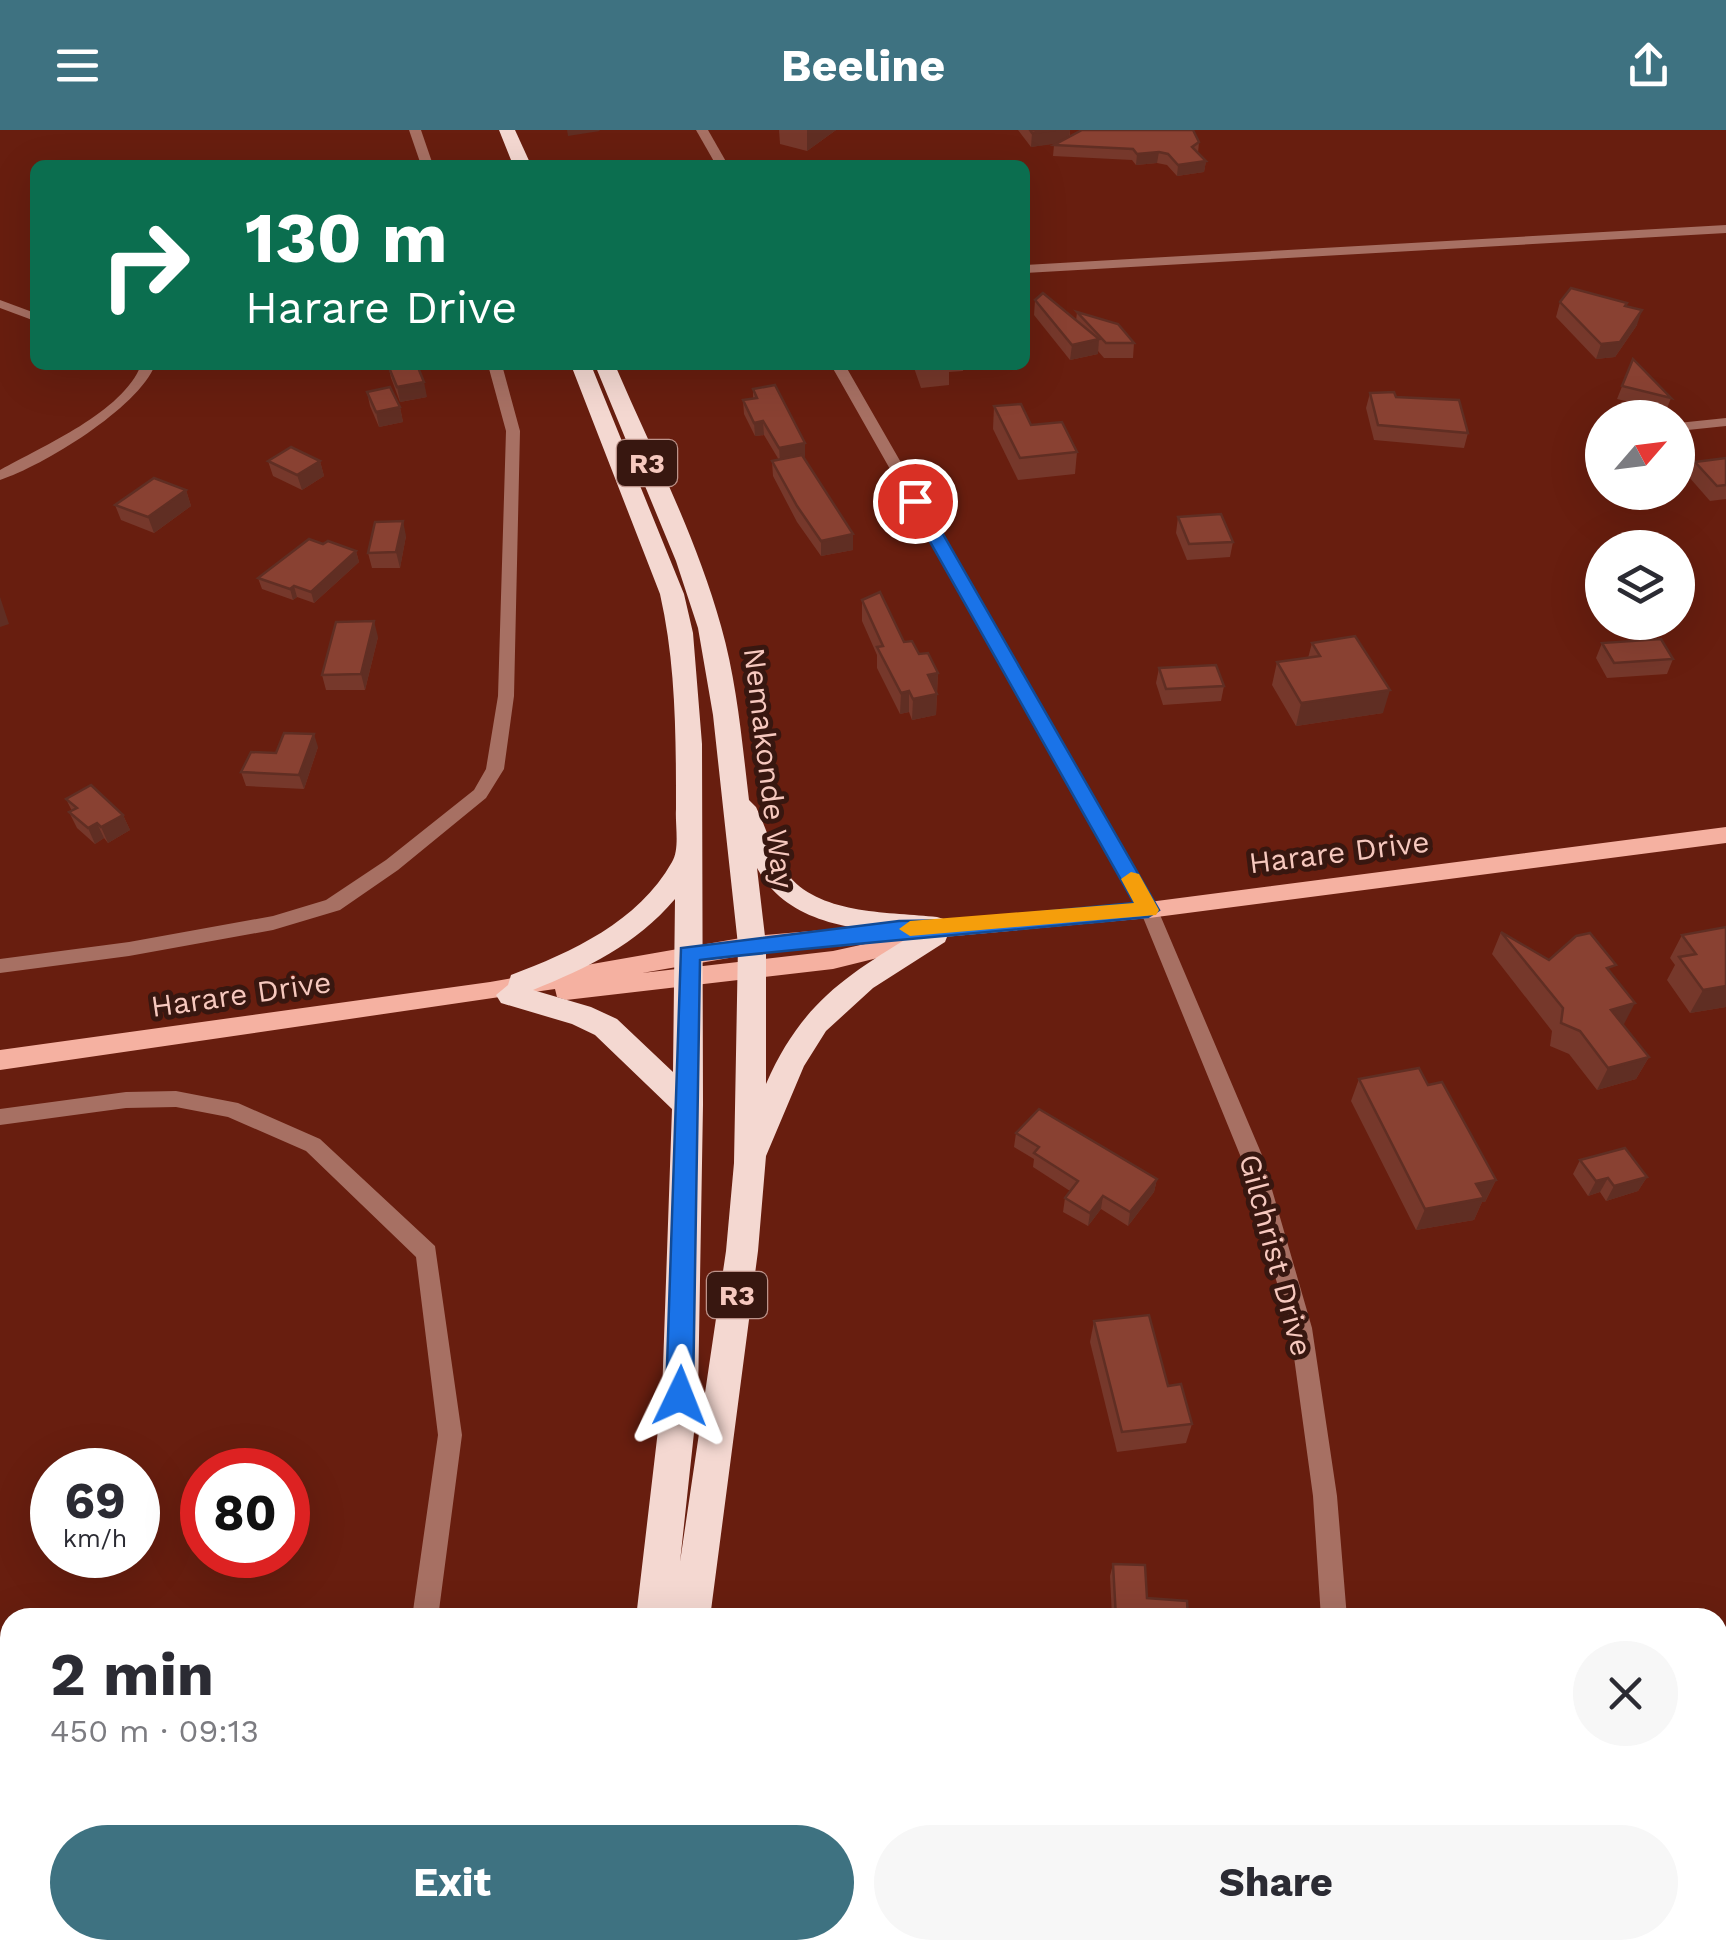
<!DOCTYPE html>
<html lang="en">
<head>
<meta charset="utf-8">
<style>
  :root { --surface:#fff; --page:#f7f7f7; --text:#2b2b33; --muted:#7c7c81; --accent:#3e7281 }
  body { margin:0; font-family:"Work Sans",sans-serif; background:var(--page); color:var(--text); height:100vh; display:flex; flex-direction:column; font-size:38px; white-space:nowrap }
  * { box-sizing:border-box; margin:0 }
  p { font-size:32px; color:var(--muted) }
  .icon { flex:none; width:55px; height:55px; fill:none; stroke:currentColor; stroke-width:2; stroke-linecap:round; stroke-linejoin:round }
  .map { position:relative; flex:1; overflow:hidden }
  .sheet { position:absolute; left:0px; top:1478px; width:1728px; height:352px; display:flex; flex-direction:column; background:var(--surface); border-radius:30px 30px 0 0; box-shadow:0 10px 40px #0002 }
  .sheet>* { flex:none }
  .banner { position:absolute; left:30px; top:30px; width:1000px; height:210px; border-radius:15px; box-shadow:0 10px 40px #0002; background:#0b6e4f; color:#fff; overflow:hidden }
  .needle { width:65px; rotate:62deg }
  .tools { position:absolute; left:1585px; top:270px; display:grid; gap:20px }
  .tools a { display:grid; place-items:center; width:110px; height:110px; border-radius:50%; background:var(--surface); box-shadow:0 10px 40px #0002; font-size:50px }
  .speed { position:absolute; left:30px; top:1318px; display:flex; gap:20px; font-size:50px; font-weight:700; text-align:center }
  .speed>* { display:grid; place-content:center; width:130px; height:130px; border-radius:50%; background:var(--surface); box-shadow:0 10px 40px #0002; line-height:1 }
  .speed small { font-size:25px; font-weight:400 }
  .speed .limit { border:15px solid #d22; background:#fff; color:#111 }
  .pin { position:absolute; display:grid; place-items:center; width:85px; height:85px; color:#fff; margin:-42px; border:5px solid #fff; border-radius:50%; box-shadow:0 2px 10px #0007 }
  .me { position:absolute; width:110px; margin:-55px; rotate:2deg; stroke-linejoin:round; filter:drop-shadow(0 0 8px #0008) }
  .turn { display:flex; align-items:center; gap:35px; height:210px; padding:0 50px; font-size:45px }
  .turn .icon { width:130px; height:130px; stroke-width:2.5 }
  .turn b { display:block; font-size:70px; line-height:85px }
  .round { display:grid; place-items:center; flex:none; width:105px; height:105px; border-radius:52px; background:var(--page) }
  .head { display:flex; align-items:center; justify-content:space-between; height:170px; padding:0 50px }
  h1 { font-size:60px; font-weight:700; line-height:75px }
  .cta { display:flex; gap:20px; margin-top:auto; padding:20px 50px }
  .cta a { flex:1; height:115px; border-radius:60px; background:var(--accent); color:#fff; font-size:40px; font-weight:700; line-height:115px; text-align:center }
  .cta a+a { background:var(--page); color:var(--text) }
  header { display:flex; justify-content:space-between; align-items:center; height:130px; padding:0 50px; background:var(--accent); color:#fff; font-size:45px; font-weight:700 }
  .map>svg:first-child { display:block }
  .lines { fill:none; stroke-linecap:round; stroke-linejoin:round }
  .street { fill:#a77063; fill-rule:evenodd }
  .primary { fill:#f5b1a1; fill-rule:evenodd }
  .highway { fill:#f4d8d1; fill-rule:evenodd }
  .wall { fill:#76382b }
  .shaded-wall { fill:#602e23 }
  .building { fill:#894132; stroke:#602e23; stroke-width:2.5 }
  .route { fill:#1a73e8; stroke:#114b97; stroke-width:2.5 }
  .slow { fill:#f59e0b }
  .labels { text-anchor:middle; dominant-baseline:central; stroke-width:10; stroke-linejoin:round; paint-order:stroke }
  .shield { fill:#381710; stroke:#bd938a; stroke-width:2.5 }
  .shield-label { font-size:28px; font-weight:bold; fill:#f6c8be }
  .street-label { font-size:30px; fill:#f6c8be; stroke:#381710 }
</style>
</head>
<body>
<header><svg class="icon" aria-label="menu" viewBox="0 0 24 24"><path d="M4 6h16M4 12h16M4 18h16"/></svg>Beeline<svg class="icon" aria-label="share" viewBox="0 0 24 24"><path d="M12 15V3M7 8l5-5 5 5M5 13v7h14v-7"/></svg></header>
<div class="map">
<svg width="1726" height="1828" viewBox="0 0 1726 1828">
  <rect width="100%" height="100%" fill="#681e0f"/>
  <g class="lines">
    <!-- street -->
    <g class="street">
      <path d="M409 0H421L433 35H421Z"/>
      <path d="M696 0H708L728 35H716Z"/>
      <path d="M1726 95V103L1025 143V135Z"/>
      <path d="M0 170 35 183V191L0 178Z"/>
      <path d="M141 235H155C138 278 43 336 0 350V340C43 316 123 282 141 235Z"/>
      <path d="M488 235H502L520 301 514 566 504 639 486 668 398 740 340 780 273 800 129 826 0 843V829L129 812 273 786 326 770 386 730 474 660 486 639 498 566 506 301Z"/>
      <path d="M831 235H845L1158 780 1262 1025 1312 1198 1337 1366 1347 1488H1321L1313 1366 1290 1198 1240 1025 1140 780Z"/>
      <path d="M1726 288V296L1678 301V293Z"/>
      <path d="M176 961 238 973 320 1009 435 1116 462 1305 438 1488H412L438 1305 416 1127 306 1021 228 987 176 977 126 978 0 995V979L126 962Z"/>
      <path d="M325 1820H353L351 1828H323Z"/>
      <path d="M1317 1820H1345L1344 1828H1316Z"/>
    </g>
    <!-- primary -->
    <path class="primary" d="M1726 697V713L1149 788 933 808 930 815 833 839 566 870 557 867 555 859 0 940V920L490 852 752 806 1149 772ZM865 814 833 821 642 843 752 824Z"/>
    <!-- highway -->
    <g class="highway">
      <path d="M499 0H515L531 35H513Z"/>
      <path d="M571 235H591L684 464 693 503 702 614 703 975 698 1266 680 1432 726 1121 734 1033 738 815 713 585 698 498 676 431 595 235H615C652 321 696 406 721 496 737 552 742 612 749 670L756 677C767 699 774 728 790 747 822 785 892 782 937 787L947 790 951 797 945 812 873 858 826 901 804 936 766 1026 758 1121 710 1488H636L662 1266 672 979 595 905 572 894 501 873 496 865 508 855 511 845C572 822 638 792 672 732 680 719 675 695 676 679 676 607 676 534 660 464ZM757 738C788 795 854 799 913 805 843 847 800 876 766 954V815ZM675 769 673 942 617 889 591 877 533 860C587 838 636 815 675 769Z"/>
      <path d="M588 1820H632L630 1828H586Z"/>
    </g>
  </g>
  <!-- wall -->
  <g class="wall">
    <path d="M779 0H836L807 21 780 14Z"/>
    <path d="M1018 0H1070V6L1199 12 1198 23 1206 31 1204 42 1177 46 1167 35 1157 33 1136 35 1132 30 1053 26 1054 15 1056 13 1031 17Z"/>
    <path d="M1035 170 1076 191 1077 182 1134 213 1133 228H1104L1098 221V224L1070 230 1034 185Z"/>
    <path d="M1560 172 1626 176 1637 195 1615 227 1596 229 1556 187Z"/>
    <path d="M1633 229 1671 268 1666 281 1617 269Z"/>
    <path d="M388 235 427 267 400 272 391 248Z"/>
    <path d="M913 235H964L963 241 949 242V255L921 258Z"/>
    <path d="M753 259 805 327H803L853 420 821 426 797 392 773 346 772 331 779 330 764 305 755 306 744 284 743 270 753 268Z"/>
    <path d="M367 262 400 277 403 292 379 297 370 276Z"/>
    <path d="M1370 263 1396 267 1468 303 1464 318 1374 310 1366 278Z"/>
    <path d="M994 276 1031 295 1077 322 1075 344 1018 350 993 299Z"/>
    <path d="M1726 328V369L1710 371 1689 347 1695 332Z"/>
    <path d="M268 331H320L324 346 302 360 273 346Z"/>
    <path d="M186 360 191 376 154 403 121 390 115 375Z"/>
    <path d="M1178 387 1233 412 1230 427 1187 430 1176 403Z"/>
    <path d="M406 406 400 438H372L368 423Z"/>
    <path d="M323 414 356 421 359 432 314 473 297 467 293 470 262 459 258 448Z"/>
    <path d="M862 470 904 512 919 524 938 543 936 585 912 590 909 582 900 584 877 538V525L862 491Z"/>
    <path d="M378 507 365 560H326L322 545Z"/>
    <path d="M1312 513 1383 583 1296 596 1272 555 1277 532 1308 528Z"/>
    <path d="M1602 513 1673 529 1667 544 1607 548 1596 528Z"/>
    <path d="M1159 538 1224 556 1221 571 1163 575 1156 553Z"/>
    <path d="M318 617 304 659 246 656 241 642 276 623Z"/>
    <path d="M66 669 123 685 130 700 108 713 104 708 95 714 77 698 69 682 72 681Z"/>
    <path d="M1726 797V877L1690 883 1667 850 1675 835 1670 828 1682 805Z"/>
    <path d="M1501 802 1549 830 1612 845 1623 895 1649 927 1636 949 1597 960 1569 924 1550 916 1552 901 1492 824Z"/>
    <path d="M1359 949 1428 955 1496 1050 1485 1072H1482L1474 1090 1416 1100 1351 971Z"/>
    <path d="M1016 1003 1157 1049 1154 1062 1128 1096 1101 1079 1088 1096 1063 1082 1065 1068 1070 1061 1033 1037 1034 1029 1014 1017Z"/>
    <path d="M1580 1030 1647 1047 1638 1061 1606 1071 1600 1062 1588 1066 1573 1044Z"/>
    <path d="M1094 1191 1168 1256 1192 1294 1186 1313 1117 1322 1090 1212Z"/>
    <path d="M1113 1434 1147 1468 1188 1488H1112L1110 1446Z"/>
    <path d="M1718 1678 1726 1704V1721L1718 1727Z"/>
    <path d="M1079 1820H1155L1156 1828H1080Z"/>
    <path d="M1612 1820H1683L1686 1828H1614Z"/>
  </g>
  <!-- shaded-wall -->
  <g class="shaded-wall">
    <path d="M567 0H599L600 1 568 6Z"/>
    <path d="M807 0H836L807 21Z"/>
    <path d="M1055 0H1070L1069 12 1031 17 1032 3Z"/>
    <path d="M1159 22 1157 33 1136 35 1137 24Z"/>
    <path d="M1206 31 1204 42 1177 46 1178 35Z"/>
    <path d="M1642 180 1637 195 1615 227 1596 229 1601 214Z"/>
    <path d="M1099 209 1098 224 1070 230 1072 215Z"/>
    <path d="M424 252 427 267 400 272 397 257Z"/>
    <path d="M400 277 403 292 379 297 376 282Z"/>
    <path d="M763 291 764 305 755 306 754 293Z"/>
    <path d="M805 313V327L780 332 779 318Z"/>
    <path d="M320 331 324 346 302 360 297 345Z"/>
    <path d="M186 360 191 376 154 403 148 387Z"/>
    <path d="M403 391 406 406 400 438 396 422Z"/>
    <path d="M853 404V420L821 426V411Z"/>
    <path d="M356 421 359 432 314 473 311 462Z"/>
    <path d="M294 456 297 467 293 470 290 459Z"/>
    <path d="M0 467 9 494 0 497Z"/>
    <path d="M374 491 378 507 365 560 361 544Z"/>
    <path d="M938 543 937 564 928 545Z"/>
    <path d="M1390 560 1383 583 1296 596 1301 573Z"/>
    <path d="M909 561V582L900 584 901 563Z"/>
    <path d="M937 564 936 585 912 590 913 569Z"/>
    <path d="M314 604 318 617 304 659 299 645Z"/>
    <path d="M123 685 130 700 108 713 101 697Z"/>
    <path d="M97 693 104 708 95 714 88 698Z"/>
    <path d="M1726 856V877L1690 883 1703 860Z"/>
    <path d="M1635 873 1623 896 1611 880Z"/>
    <path d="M1649 927 1636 949 1597 960 1608 938Z"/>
    <path d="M1647 1047 1638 1061 1606 1071 1614 1056Z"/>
    <path d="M1608 1048 1600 1062 1588 1066 1596 1051Z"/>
    <path d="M1157 1049 1154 1062 1128 1096 1130 1082Z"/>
    <path d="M1496 1050 1485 1072H1482L1474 1090 1416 1100 1425 1079 1476 1054Z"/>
    <path d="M1103 1066 1101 1079 1088 1096 1090 1083Z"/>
  </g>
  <!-- building -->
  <g class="building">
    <path d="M1030 0H1055L1032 3Z"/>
    <path d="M1082 0H1193L1199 12 1192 17 1206 31 1178 35 1168 24 1159 22 1137 24 1133 19 1054 15Z"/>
    <path d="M1571 158 1627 173 1625 176 1642 180 1620 212 1601 214 1560 172Z"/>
    <path d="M1043 163 1099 209 1072 215 1035 170Z"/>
    <path d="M1077 182 1118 194 1134 213H1106Z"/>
    <path d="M1633 229 1671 268 1622 256Z"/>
    <path d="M388 235H417L424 252 397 257Z"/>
    <path d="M775 255 805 313 779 318 763 291 754 293 743 270 757 268 753 259Z"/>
    <path d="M390 257 400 277 376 282 367 262Z"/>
    <path d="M1394 262 1396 267 1459 270 1468 303 1378 295 1370 263Z"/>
    <path d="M1021 274 1031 295 1062 292 1077 322 1020 328 994 276Z"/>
    <path d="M291 317 320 331 297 345 268 331Z"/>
    <path d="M802 325 853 404 821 411 797 376 772 331Z"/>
    <path d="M1726 328V355L1717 356 1695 332Z"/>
    <path d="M154 348 186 360 148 387 115 375Z"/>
    <path d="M1221 384 1233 412 1189 414 1178 387Z"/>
    <path d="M403 391 396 422 368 423 375 392Z"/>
    <path d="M309 409 323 414 328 411 356 421 311 462 294 456 290 459 258 448Z"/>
    <path d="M880 462 904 512 912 511 919 524 928 523 938 543 928 545 937 564 913 569 909 561 901 563 877 517 883 516 862 470Z"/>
    <path d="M374 491 361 544 322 545 336 492Z"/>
    <path d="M1355 506 1390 560 1301 573 1277 532 1320 526 1312 513Z"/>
    <path d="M1661 509 1673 529 1614 533 1602 513Z"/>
    <path d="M1216 535 1224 556 1166 559 1159 538Z"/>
    <path d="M284 603 314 604 299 645 241 642 251 622 276 623Z"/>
    <path d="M91 655 123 685 101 697 97 693 88 698 69 682 77 678 66 669Z"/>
    <path d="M1726 797V856L1703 860 1679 827 1696 824 1682 805Z"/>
    <path d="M1501 802 1549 830 1576 806 1590 803 1616 835 1607 838 1635 873 1611 880 1649 927 1608 938 1580 901 1561 893 1563 878Z"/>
    <path d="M1419 938 1428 955 1442 952 1496 1050 1476 1054 1484 1068 1425 1079 1359 949Z"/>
    <path d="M1039 979 1157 1049 1130 1082 1103 1066 1090 1083 1065 1068 1078 1051 1034 1023 1039 1017 1016 1003Z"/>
    <path d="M1625 1018 1647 1047 1614 1056 1608 1048 1596 1051 1580 1030Z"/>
    <path d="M1149 1185 1168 1256 1181 1254 1192 1294 1122 1302 1094 1191Z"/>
    <path d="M1113 1434 1145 1435 1147 1468 1187 1471 1188 1488H1116Z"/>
    <path d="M1718 1678 1726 1704V1718H1718Z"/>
    <path d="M1086 1820H1155L1156 1828H1087Z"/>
    <path d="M1626 1820H1683L1686 1828H1629Z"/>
  </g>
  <!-- route -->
  <path class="route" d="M915 366 924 371 1159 780 1148 787C999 802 849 813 700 830L693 1266 689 1274 680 1277 670 1274 666 1266 681 818 899 791 960 790 1134 773 907 371Z"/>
  <!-- slow -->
  <path class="slow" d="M1131 742 1139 744 1159 780 1156 785 910 806 899 799 910 791 1134 773 1121 749Z"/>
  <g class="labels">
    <!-- shield labels -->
    <g class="shield">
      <rect x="617" y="310" width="60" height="46" rx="8"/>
      <rect x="707" y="1142" width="60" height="46" rx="8"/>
    </g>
    <g class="shield-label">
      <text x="647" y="333">R3</text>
      <text x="737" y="1165">R3</text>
    </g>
    <!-- street labels -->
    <g class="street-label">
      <text transform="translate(769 638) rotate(83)">Nemakonde Way</text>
      <text transform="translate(1339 722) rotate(-7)">Harare Drive</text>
      <text transform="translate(241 864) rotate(-8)">Harare Drive</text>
      <text transform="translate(1276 1125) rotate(75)">Gilchrist Drive</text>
    </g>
  </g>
</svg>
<div class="tools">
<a><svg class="needle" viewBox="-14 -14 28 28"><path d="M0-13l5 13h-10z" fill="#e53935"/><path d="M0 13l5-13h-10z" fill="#7c7c81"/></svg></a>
<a><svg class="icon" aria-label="layers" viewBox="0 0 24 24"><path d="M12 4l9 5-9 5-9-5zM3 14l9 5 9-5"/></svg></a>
</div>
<div class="speed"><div>69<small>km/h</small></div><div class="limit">80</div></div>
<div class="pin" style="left:915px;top:371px;background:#d93025"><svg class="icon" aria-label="arrive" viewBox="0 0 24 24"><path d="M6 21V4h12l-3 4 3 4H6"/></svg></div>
<svg class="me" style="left:680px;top:1266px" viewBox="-20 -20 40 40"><path d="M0-17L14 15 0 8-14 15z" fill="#1a73e8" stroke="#fff" stroke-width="4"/></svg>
<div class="banner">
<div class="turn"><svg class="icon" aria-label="right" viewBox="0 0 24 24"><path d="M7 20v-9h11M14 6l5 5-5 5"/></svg><div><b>130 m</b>Harare Drive</div></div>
</div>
<section class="sheet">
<div class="head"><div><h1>2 min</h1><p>450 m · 09:13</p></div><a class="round"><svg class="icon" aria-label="close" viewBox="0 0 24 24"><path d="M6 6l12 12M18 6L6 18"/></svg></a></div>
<div class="cta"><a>Exit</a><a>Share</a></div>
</section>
</div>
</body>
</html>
